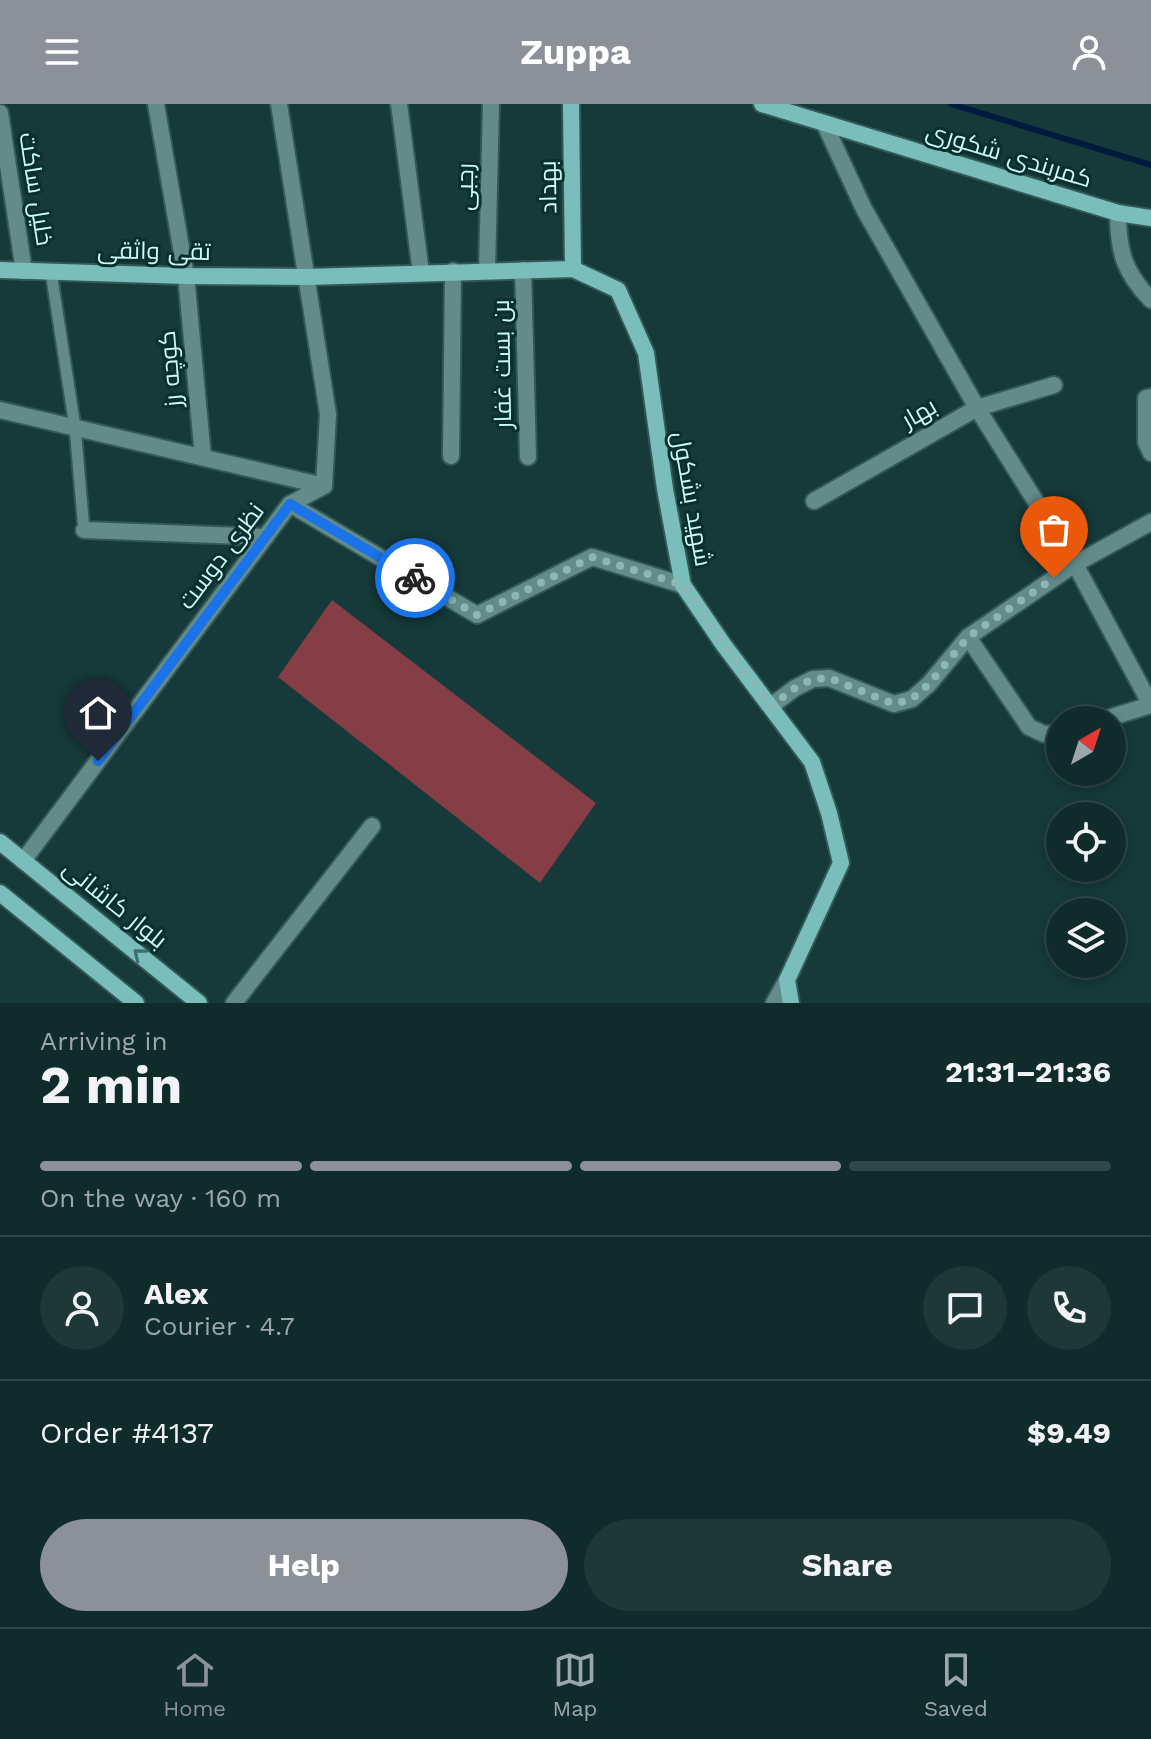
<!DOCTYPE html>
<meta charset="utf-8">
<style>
:root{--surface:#102b2b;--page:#1e3737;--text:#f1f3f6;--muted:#9ca7a9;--line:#304747;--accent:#8c9099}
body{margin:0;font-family:"Work Sans",Cairo,sans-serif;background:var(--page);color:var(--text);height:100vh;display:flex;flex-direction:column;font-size:30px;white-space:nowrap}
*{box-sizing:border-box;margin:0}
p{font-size:26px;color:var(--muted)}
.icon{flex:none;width:44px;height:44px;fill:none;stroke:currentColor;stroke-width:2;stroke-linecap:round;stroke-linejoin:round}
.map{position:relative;height:899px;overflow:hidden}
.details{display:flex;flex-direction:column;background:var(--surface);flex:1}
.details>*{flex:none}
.needle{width:52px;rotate:39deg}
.buttons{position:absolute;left:1046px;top:602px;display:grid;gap:16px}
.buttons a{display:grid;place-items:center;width:80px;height:80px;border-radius:50%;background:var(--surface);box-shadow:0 4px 12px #0003,0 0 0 2px var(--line);font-size:40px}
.pin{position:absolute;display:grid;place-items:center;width:68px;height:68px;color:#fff;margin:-82px -34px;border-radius:50% 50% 50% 0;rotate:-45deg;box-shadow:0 0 8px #0007}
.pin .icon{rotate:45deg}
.courier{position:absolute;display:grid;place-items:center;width:80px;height:80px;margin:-40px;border:6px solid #1a73e8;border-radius:50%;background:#fff;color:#222;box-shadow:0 2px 10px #0007}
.headline em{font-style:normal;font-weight:700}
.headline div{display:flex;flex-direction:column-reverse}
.headline{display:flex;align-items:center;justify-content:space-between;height:136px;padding:0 40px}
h1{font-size:52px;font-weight:700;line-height:60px}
.bar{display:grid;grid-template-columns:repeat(4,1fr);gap:12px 8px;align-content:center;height:96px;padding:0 40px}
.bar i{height:10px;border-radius:6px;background:var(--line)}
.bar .selected{background:var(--accent)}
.bar p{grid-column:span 4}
.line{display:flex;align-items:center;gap:20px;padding:0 40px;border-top:2px solid var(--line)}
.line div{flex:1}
.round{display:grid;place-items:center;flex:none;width:84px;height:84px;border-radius:42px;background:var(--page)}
.primary-button{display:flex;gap:16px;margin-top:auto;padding:16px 40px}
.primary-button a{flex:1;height:92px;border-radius:48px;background:var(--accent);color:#fff;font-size:32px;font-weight:700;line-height:92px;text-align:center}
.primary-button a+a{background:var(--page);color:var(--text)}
header{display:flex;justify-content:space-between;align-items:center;height:104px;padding:0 40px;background:var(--accent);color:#fff;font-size:36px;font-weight:700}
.dock{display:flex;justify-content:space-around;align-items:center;height:112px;border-top:2px solid var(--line);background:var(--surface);font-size:22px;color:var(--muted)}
.dock a{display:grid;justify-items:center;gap:4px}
.dock .selected{color:var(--accent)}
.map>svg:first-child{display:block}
</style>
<header><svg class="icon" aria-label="menu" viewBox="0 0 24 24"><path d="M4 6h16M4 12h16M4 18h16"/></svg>Zuppa<svg class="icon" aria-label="person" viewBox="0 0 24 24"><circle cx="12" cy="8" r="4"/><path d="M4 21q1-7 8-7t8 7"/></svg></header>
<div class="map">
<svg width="1151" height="899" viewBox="0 0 1151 899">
<rect width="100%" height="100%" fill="#163939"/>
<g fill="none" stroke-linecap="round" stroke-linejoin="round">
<!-- stream -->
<path stroke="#001a3f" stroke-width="6" d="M951,0L1151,61"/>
</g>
<!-- building -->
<path fill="#853d46" d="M332,496L596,699L540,779L278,573Z"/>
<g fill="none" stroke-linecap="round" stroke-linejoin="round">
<!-- lane casing -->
<g stroke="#335858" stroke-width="15">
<path id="lane" d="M51,168L75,323L84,426"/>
</g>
<!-- street casing -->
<g stroke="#335858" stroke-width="20">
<path id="street" d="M156,0L186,172L203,353
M399,0L421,169
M0,9L24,167
M825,21L864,105L977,304L1075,460L1151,601L1102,616
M1118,109C1118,147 1124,168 1151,196
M523,166L528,353
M487,167L491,0
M1151,293L1146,294V338L1151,349
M0,306L324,382
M451,352L453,167
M814,397L977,304L1054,281
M290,400L477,511L592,453L683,481
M84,426L266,433
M968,533L1029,623L1044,630L1060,629
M771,602L795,584L813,575L829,574L894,600L912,595L929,580L968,533L1075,460L1151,418
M23,757L290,400L324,382L328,310L279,0
M234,899L372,722
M774,899L787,876"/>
</g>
<!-- secondary casing -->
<g stroke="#335858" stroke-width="20">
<path id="secondary" d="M571,0L573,165
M762,0L1118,109L1151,114
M0,166L186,172L307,173L573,165L618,186L646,249L665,385L683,481L723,540L812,658L829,709L841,759L787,876L791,899
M0,738L199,899
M0,789L136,899"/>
</g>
<!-- lane -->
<use href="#lane" stroke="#628b8a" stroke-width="11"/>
<!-- street -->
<use href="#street" stroke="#628b8a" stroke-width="16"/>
<!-- secondary -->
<use href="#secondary" stroke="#7abebc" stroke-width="16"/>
</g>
<!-- one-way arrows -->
<defs><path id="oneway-chevron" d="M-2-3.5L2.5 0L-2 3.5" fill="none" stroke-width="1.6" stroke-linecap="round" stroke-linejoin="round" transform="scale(2)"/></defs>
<use stroke="#3d6f6e" href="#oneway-chevron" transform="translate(139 850) rotate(-141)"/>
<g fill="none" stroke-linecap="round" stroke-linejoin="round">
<!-- done -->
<path stroke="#8bb7b6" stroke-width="8" stroke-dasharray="0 14.4" d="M415,474L477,511L592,453L683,481L723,540L771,602L795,584L813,575L829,574L894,600L912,595L929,580L968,533L1054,474"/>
<!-- route -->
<path stroke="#1a73e8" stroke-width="10" d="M98,657L290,400L415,474"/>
</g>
<g text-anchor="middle" stroke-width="6" stroke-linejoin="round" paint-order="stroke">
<!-- street labels -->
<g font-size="24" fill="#cafbf9" stroke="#0b2f2e">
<text transform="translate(1009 51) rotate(17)" y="8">کمربندی شکوری</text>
<text transform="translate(465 83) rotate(-89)" y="8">رجبی</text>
<text transform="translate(548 83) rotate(-91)" y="8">بهداد</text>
<text transform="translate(36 85) rotate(81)" y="8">خلیل ساکت</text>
<text transform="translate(154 147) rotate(1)" y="8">تقی واثقی</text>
<text transform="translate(502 260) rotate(-91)" y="8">بن بست غفار</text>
<text transform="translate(170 265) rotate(-95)" y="8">کوچه رز</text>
<text transform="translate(919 309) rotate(-30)" y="8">بهار</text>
<text transform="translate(692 395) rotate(80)" y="8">شهید بشکول</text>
<text transform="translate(221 452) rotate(-53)" y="8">نظری دوست</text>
<text transform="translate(115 800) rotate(39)" y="8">بلوار کاشانی</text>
</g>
</g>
</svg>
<div class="buttons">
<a><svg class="needle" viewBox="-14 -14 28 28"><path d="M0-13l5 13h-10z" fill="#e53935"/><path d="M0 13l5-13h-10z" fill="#9ca7a9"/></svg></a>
<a><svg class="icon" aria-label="locate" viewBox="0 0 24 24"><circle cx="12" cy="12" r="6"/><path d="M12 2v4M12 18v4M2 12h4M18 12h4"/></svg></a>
<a><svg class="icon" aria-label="layers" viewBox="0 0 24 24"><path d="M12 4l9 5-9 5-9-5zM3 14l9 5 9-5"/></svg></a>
</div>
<div class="pin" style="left:1054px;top:474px;background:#ea580c"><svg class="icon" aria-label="bag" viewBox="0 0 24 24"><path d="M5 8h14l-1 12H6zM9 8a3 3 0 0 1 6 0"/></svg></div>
<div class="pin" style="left:98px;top:657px;background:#1f2937"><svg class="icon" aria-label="home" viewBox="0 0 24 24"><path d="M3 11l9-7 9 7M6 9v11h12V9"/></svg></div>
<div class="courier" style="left:415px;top:474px"><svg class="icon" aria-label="bike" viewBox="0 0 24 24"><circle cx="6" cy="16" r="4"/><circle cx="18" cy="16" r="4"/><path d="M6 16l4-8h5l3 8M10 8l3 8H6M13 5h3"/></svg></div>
</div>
<section class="details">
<div class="headline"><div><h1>2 min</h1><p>Arriving in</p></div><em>21:31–21:36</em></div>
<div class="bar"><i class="selected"></i><i class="selected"></i><i class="selected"></i><i></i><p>On the way · 160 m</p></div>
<div class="line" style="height:144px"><a class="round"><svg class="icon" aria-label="person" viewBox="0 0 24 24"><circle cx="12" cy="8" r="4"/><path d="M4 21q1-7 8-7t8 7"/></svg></a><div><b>Alex</b><p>Courier · 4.7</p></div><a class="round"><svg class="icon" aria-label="chat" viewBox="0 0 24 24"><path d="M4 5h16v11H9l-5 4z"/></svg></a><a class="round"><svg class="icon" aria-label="phone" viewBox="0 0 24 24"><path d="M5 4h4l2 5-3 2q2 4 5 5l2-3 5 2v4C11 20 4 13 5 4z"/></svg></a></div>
<div class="line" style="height:104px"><div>Order #4137</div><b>$9.49</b></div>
<div class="primary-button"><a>Help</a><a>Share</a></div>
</section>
<nav class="dock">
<a class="selected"><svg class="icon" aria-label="home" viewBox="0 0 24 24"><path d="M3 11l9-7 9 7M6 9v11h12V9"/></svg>Home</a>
<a><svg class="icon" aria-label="map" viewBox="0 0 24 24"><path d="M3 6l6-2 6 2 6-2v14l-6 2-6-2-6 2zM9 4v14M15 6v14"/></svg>Map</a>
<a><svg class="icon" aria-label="saved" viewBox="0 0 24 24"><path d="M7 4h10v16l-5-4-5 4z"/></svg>Saved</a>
</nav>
